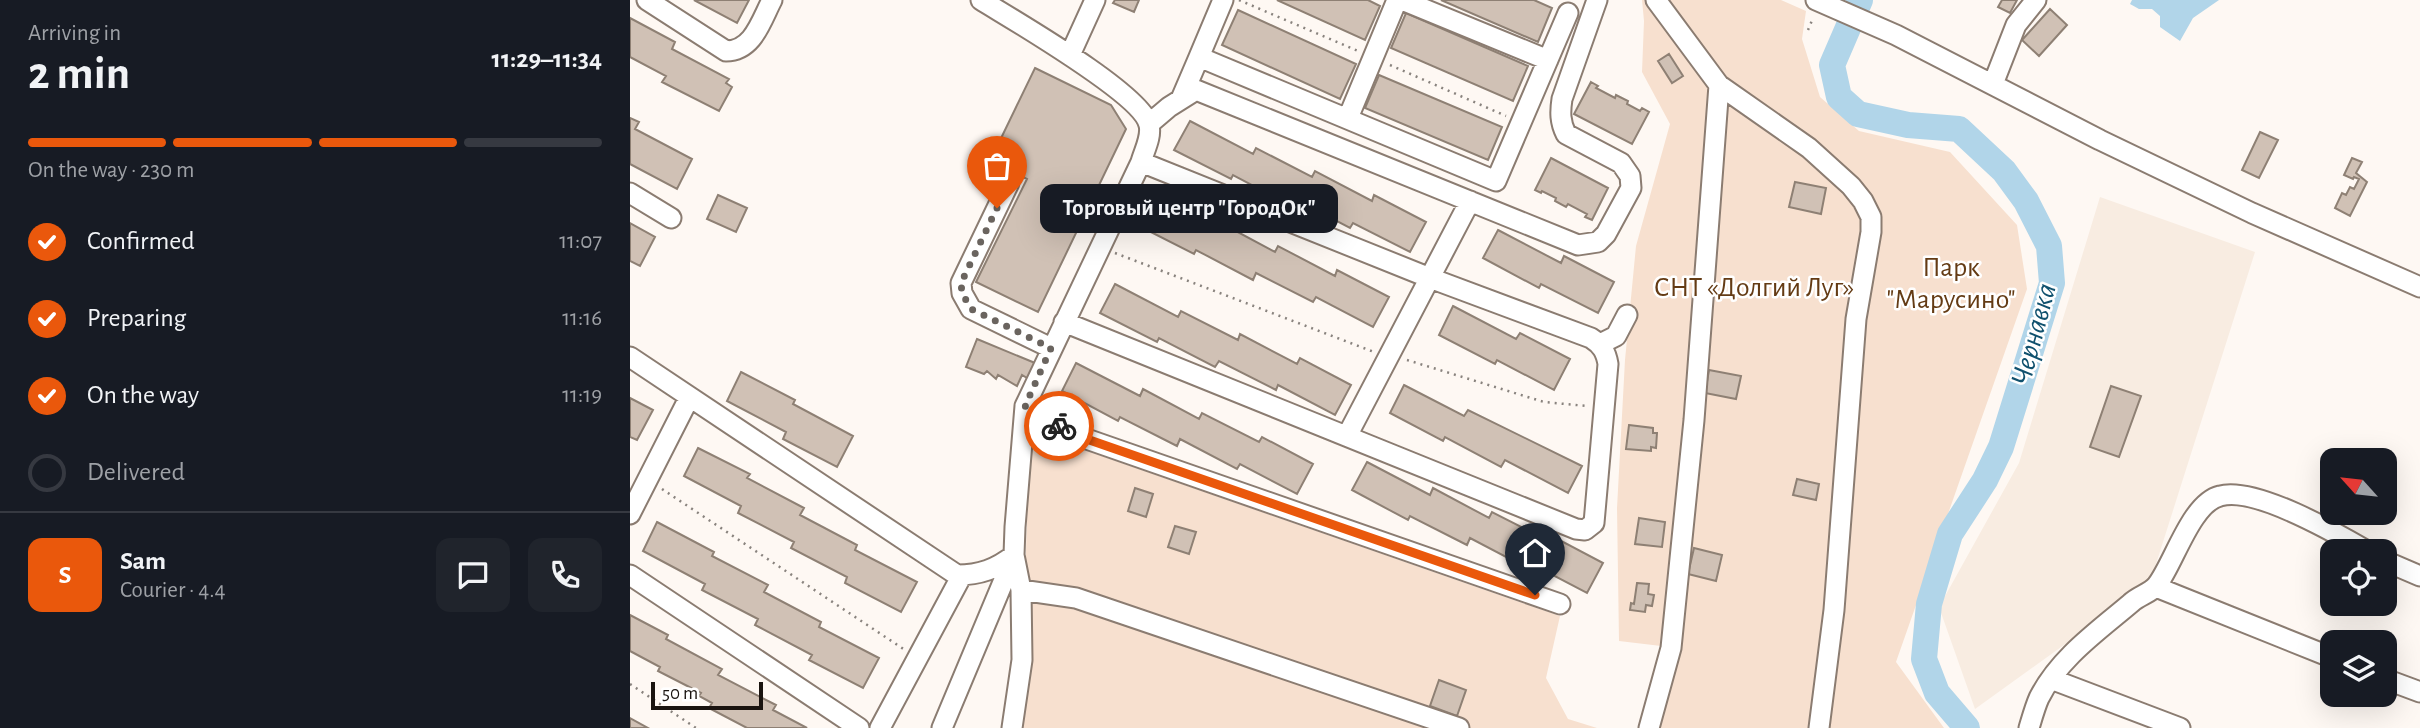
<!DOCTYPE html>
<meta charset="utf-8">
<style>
:root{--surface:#171b24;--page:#20242c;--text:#f1f3f6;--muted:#9ea1a6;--line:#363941;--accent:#ea580c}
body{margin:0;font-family:"Alegreya Sans",sans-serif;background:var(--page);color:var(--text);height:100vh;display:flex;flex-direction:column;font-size:26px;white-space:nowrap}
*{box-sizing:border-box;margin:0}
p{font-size:23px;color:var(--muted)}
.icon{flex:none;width:38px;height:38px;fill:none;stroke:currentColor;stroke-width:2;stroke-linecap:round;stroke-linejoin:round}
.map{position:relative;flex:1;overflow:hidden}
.drawer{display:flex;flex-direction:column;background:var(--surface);width:630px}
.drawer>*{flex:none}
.needle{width:46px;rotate:297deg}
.fabs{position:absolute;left:1690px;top:448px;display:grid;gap:14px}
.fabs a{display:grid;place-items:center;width:77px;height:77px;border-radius:14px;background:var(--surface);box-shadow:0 7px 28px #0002;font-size:35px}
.scale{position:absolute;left:21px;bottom:18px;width:112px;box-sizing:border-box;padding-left:7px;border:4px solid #1a1410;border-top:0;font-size:19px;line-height:24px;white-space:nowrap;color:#1a1410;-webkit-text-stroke:5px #fff;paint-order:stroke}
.pin{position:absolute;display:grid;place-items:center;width:60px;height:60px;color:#fff;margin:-72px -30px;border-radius:50% 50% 50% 0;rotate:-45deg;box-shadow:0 0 7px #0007}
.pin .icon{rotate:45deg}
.courier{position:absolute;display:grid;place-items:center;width:70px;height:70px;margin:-35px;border:5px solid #ea580c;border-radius:50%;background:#fff;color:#222;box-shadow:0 2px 9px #0007}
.bubble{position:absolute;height:49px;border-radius:14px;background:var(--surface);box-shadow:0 7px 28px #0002;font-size:23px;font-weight:700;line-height:49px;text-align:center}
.overview em{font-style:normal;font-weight:700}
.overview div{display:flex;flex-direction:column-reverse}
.overview{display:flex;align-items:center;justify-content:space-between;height:119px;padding:0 28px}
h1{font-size:46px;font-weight:700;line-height:52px}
.bar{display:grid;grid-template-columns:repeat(4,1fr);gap:10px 7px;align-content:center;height:84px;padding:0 28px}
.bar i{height:9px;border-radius:5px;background:var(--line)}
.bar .on{background:var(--accent)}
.bar p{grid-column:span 4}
.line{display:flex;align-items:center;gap:18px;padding:0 28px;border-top:2px solid var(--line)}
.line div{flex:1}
.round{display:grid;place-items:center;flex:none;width:74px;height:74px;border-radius:14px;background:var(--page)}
ol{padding:0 28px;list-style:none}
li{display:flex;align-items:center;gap:21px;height:77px}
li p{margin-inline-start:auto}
li .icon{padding:7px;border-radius:50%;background:var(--accent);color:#fff;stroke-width:4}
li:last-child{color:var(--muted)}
li i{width:38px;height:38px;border:4px solid var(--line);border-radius:50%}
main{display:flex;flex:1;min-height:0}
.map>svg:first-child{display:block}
</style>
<main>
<section class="drawer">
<div class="overview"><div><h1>2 min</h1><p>Arriving in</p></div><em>11:29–11:34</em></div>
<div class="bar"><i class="on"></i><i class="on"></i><i class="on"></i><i></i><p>On the way · 230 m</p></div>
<ol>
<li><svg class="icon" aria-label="check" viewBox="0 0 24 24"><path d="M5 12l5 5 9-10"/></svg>Confirmed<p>11:07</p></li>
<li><svg class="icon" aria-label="check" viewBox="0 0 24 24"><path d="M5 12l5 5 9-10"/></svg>Preparing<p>11:16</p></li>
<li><svg class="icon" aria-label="check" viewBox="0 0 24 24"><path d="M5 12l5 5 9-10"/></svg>On the way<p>11:19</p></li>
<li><i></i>Delivered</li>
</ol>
<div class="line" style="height:126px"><b class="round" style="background:var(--accent);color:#fff">S</b><div><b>Sam</b><p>Courier · 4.4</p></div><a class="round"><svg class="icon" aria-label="chat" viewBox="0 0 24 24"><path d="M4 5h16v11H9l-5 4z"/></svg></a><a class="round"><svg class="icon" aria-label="phone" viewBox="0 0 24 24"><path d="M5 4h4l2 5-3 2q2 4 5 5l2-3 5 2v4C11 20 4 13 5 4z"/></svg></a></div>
</section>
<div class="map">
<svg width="1790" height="728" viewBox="0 0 1790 728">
<rect width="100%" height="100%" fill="#fef8f3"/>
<!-- built -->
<path fill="#f8ece1" d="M1470,197L1625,252L1520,583L1345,709L1309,607L1389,463Z"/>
<!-- green -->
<path fill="#f7e0cf" d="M1012,0H1151L1176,11L1172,39L1190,97L1229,131L1320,152L1387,225L1397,289L1266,662L1314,728H1030L1048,648L989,641L987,508L995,360L1006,246L1040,124L1012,72L1014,21Z
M400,431L930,616L916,678L938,719L967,728H390Z"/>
<!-- water -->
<path fill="#b1d5e9" d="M1502,0H1589L1563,18L1550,41L1530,27V16L1522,9H1509L1500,4Z"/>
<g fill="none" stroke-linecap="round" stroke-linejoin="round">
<!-- river -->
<path stroke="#b1d5e9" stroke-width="26" d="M1230,0L1202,65L1209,97L1228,114L1278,125L1329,129L1374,171L1396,201L1419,246L1422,283L1371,447L1355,480L1320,534L1299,604L1294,659L1307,693L1337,728"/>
</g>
<!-- building -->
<path fill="#d0c1b5" stroke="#8e8074" stroke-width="2" d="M64,0H119L107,23Z
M485,0H509L504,12L483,3Z
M647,0H738L750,6L735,40Z
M811,0H904L922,8L908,42Z
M1372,0H1387L1380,13L1368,7Z
M1420,9L1437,25L1409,56L1392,40Z
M608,10L726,64L710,99L592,45Z
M776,13L898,66L883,101L761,48Z
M0,18L45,42L42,49L99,79L96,83L102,87L89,111L32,82L36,76L0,57Z
M1039,54L1053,76L1042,83L1028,61Z
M405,68L481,105L496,129L408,312L346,282L397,179L360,161Z
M749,75L872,127L858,160L735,108Z
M961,82L968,86L966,88L985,98L986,95L998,101L997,104L1010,111L1012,108L1019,112L1002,144L944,114Z
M0,118L9,122L5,129L62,159L47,189L0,164Z
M560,121L623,154L626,148L682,177L685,171L742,201L744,195L796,222L780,252L723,223L720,228L663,198L660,205L603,175L601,179L544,150Z
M1630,132L1648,140L1629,178L1612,170Z
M921,158L978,188L962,220L955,217L957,214L938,204L936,207L925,201L926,198L912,191L911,193L905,190Z
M1722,158L1732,162L1726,173L1737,182L1720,216L1705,208L1712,193L1716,195L1720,187L1724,189L1729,179L1724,177L1723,179L1714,175Z
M1165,182L1196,188L1191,214L1159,207Z
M88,195L117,208L106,232L77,219Z
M522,196L586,229L589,222L645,252L648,246L705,276L707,270L759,297L743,327L686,297L683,302L626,273L623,280L566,250L564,254L507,225Z
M0,223L25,237L10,266L0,261Z
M868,230L931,263L934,256L984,282L968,313L911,284L909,288L853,258Z
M485,284L548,317L551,311L608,340L610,334L667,364L670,358L721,385L705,415L648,385L646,390L589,361L585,367L529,338L527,342L470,313Z
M823,306L886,339L890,333L940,359L924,390L867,360L865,364L809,335Z
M347,339L405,363L404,372L397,378L392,375L387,386L368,375L366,379L357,371L354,374L336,367Z
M446,363L510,396L513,389L569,419L572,413L629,442L632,437L683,464L667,494L610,464L607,469L550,439L547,446L490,417L488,421L432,391Z
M1079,370L1111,376L1106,399L1075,393Z
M111,372L165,400L163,404L223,436L207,467L153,439L156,432L97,401Z
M774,385L834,416L838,410L952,466L938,493L875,460L871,467L815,437L813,441L760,413Z
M1481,386L1511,396L1489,457L1460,447Z
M0,398L23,410L7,440L0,437Z
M999,425L1023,428V433H1027L1026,448L1021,447V451L996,449Z
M68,448L120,474L117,478L174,508L170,515L227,545L225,550L287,582L271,612L215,583L217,577L161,548L164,542L108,513L111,506L54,476Z
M737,462L800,495L803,488L859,518L862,512L919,541L922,536L973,563L957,593L900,563L897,568L840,538L837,545L780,516L778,520L722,490Z
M1167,479L1189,484L1186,500L1163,495Z
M505,488L523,494L516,517L498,511Z
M1009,518L1035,522L1032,547L1005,544Z
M27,522L84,552L82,556L138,585L134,592L191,622L189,627L249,658L233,688L179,660L182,655L125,625L128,619L72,590L75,584L13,551Z
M545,526L566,532L559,554L538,547Z
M1064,548L1092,555L1086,581L1058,574Z
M1007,583L1019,584L1018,594L1024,595L1022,606L1016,605L1015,612L1000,610L1001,603L1004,604Z
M0,615L38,635L36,639L92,669L88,675L146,705L143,710L177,728H117L79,708L82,703L69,696L71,693L28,671L30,667L0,651Z
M809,680L836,690L827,716L800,706Z
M0,718L18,728H0Z"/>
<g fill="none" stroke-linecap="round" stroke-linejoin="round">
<!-- minor casing -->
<g stroke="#8b7c71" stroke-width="23">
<path id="minor" d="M17,0L96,51C123,51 131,21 142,0
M351,0C383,20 512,94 519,125C522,137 514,151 511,162L395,406L385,527L384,555L391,590L392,660L382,728
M593,0L569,57L866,181L938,13
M772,0L918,60
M1186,0L1266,35L1470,140L1622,213L1790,287
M440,55L465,0
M1363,84L1386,25L1406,0
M1089,85L1179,148L1221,186L1233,201L1241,217V232L1226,319L1204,610L1189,728
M551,99L569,57
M718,118L767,0
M519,124L539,107L566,90L948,245L968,242L976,234L1001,188L1000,176L991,163L936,134C930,122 930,112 932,99L967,0
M379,183L331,283L332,293L341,309L421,348
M0,193L41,218
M434,322L946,529L955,530L964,523L978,364C976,352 972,345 961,338L800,278L511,162
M970,344L986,336L997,315
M0,357L327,575C350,575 366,569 384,555
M395,406L448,436L930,604
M717,436L840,201
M0,514L59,398
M1755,561L1790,576
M0,575L229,728
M1526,587L1703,658
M391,590L446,598L829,728
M1421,679L1550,728
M1755,679L1790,692
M250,728L332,575
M312,728L384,556
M1019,728L1041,648L1064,420L1089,85L1026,0
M1399,728C1402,718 1405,707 1409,698C1429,658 1468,631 1501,603C1508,596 1521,593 1527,585C1544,563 1561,503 1590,496C1624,486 1706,533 1737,551"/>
</g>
<!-- path -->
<path stroke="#89837e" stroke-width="2.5" stroke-dasharray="2 5" stroke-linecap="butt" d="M609,0L728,51
M1178,30L1183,18
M760,65L876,116
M485,253L744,352
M777,360L914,402L957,406
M32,489L275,650
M0,684L66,728"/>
<!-- minor -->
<use href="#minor" stroke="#fff" stroke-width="19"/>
</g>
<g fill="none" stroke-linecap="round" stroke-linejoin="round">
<!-- done -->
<path stroke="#6a645f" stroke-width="7" stroke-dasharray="0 12.6" d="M367,208L331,283L332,293L341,309L421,348L395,406L429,426"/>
<!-- route -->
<path stroke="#ea580c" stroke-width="9" d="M429,426L448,436L905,595"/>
</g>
<g text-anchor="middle" stroke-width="5" stroke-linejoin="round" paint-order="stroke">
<!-- park labels -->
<g font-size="28" fill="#643b14" stroke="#fff">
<text x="1321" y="276">Парк<tspan x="1321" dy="32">"Марусино"</tspan></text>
<text x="1124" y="296">СНТ «Долгий Луг»</text>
</g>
<!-- water labels -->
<g font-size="30" font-style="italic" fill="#10516e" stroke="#fff">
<text transform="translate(1403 334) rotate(-75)" y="10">Чернавка</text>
</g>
</g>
</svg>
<div class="fabs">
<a><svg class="needle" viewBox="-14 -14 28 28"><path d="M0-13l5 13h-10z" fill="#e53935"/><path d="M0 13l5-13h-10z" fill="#9ea1a6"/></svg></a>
<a><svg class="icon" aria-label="locate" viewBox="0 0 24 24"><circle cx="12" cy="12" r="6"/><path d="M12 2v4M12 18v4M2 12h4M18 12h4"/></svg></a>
<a><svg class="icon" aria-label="layers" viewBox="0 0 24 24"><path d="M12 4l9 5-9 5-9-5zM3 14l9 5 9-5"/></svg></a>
</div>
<div class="scale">50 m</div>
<div class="pin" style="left:367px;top:208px;background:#ea580c"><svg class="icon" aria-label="bag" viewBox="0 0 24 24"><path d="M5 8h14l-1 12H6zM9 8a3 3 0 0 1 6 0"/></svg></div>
<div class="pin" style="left:905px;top:595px;background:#1f2937"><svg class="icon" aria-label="home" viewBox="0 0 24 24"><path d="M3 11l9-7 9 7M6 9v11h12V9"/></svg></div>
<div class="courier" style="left:429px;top:426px"><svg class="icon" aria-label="bike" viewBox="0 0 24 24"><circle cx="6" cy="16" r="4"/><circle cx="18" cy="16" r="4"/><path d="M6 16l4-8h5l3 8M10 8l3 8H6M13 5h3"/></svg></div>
<div class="bubble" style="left:410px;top:184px;width:298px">Торговый центр &quot;ГородОк&quot;</div>
</div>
</main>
